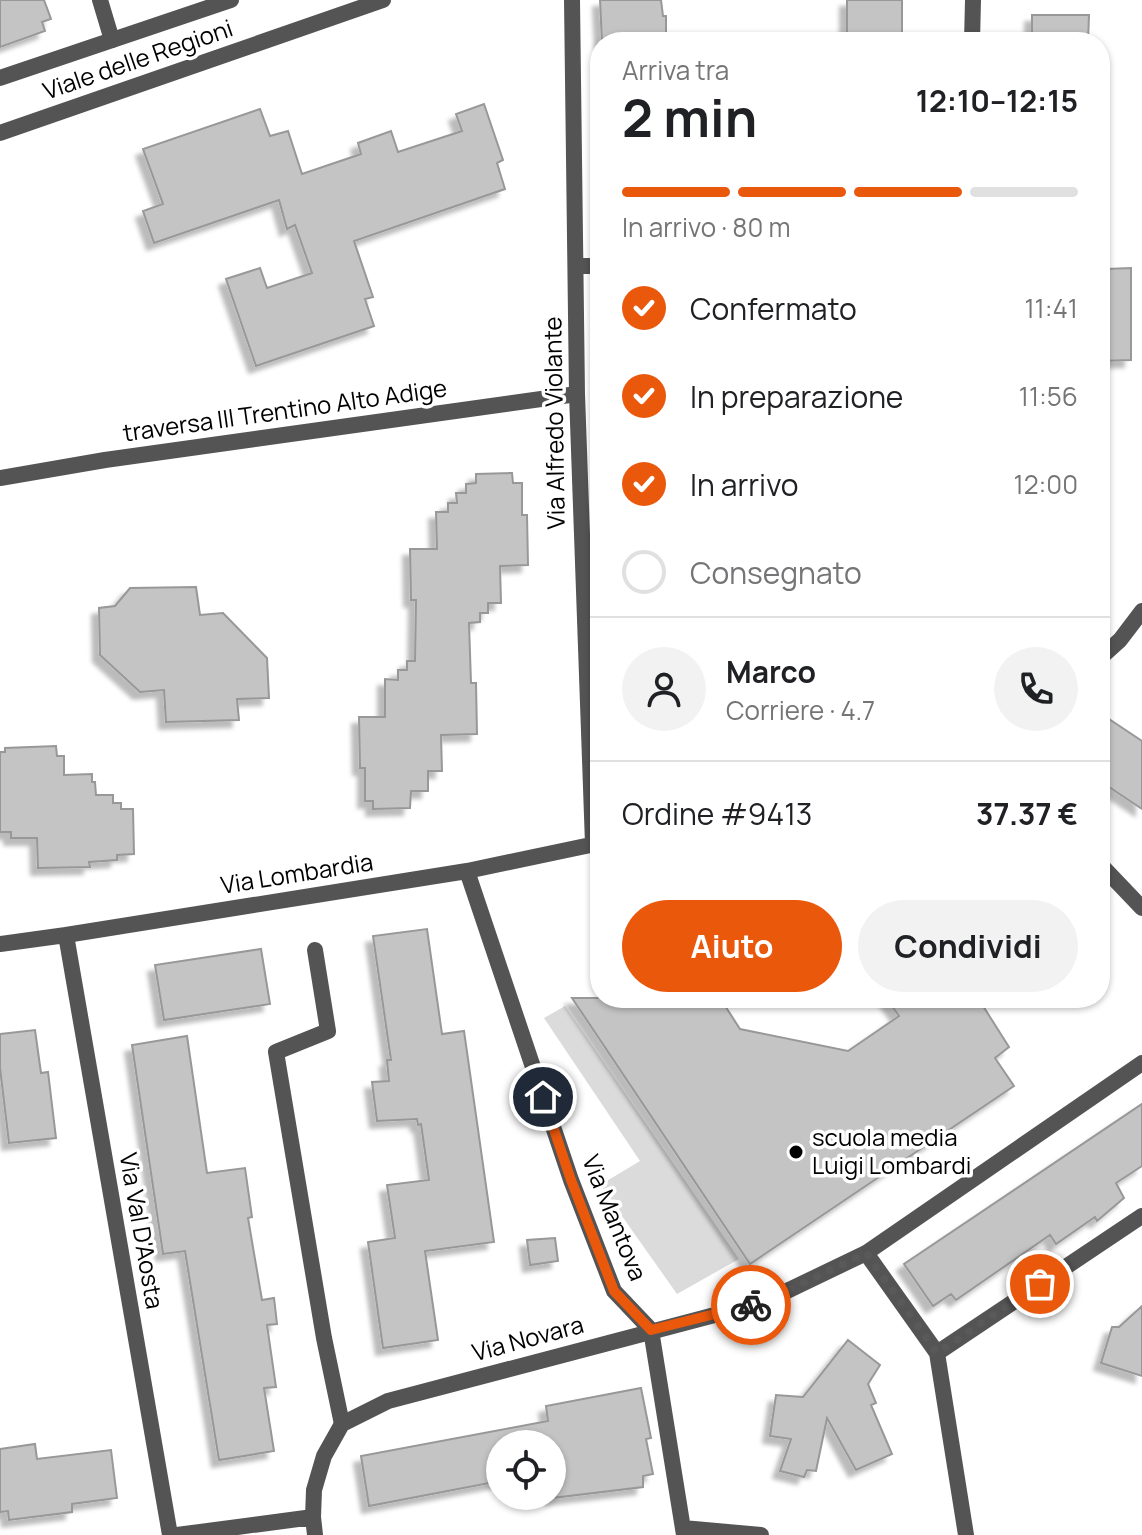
<!DOCTYPE html>
<html lang="it">
<meta charset="utf-8">
<style>
:root{--surface:#fff;--page:#f2f2f2;--text:#202124;--muted:#757577;--line:#e0e0e0;--accent:#ea580c}
body{margin:0;font-family:Manrope,sans-serif;background:var(--page);color:var(--text);height:100vh;display:flex;flex-direction:column;font-size:30px;white-space:nowrap}
*{box-sizing:border-box;margin:0}
p{font-size:26px;color:var(--muted)}
.icon{flex:none;width:44px;height:44px;fill:none;stroke:currentColor;stroke-width:2;stroke-linecap:round;stroke-linejoin:round}
.map{position:relative;flex:1;overflow:hidden}
.sheet{position:absolute;left:590px;top:32px;width:520px;height:976px;display:flex;flex-direction:column;background:var(--surface);border-radius:32px;box-shadow:0 2px 6px #0004}
.sheet>*{flex:none}
.fabs{position:absolute;left:486px;top:1430px;display:grid;gap:16px}
.fabs a{display:grid;place-items:center;width:80px;height:80px;border-radius:50%;background:var(--surface);box-shadow:0 2px 6px #0004;font-size:40px}
.pin{position:absolute;display:grid;place-items:center;width:68px;height:68px;color:#fff;margin:-34px;border:4px solid #fff;border-radius:50%;box-shadow:0 2px 8px #0007}
.courier{position:absolute;display:grid;place-items:center;width:80px;height:80px;margin:-40px;border:6px solid #ea580c;border-radius:50%;background:#fff;color:#222;box-shadow:0 2px 10px #0007}
.overview em{font-style:normal;font-weight:700}
.overview div{display:flex;flex-direction:column-reverse}
.overview{display:flex;align-items:center;justify-content:space-between;height:136px;padding:0 32px}
h1{font-size:52px;font-weight:700;line-height:60px}
.bar{display:grid;grid-template-columns:repeat(4,1fr);gap:12px 8px;align-content:center;height:96px;padding:0 32px}
.bar i{height:10px;border-radius:6px;background:var(--line)}
.bar .on{background:var(--accent)}
.bar p{grid-column:span 4}
.line{display:flex;align-items:center;gap:20px;padding:0 32px;border-top:2px solid var(--line)}
.line div{flex:1}
.round{display:grid;place-items:center;flex:none;width:84px;height:84px;border-radius:42px;background:var(--page)}
ol{padding:0 32px;list-style:none}
li{display:flex;align-items:center;gap:24px;height:88px}
li p{margin-inline-start:auto}
li .icon{padding:8px;border-radius:50%;background:var(--accent);color:#fff;stroke-width:4}
li:last-child{color:var(--muted)}
li i{width:44px;height:44px;border:4px solid var(--line);border-radius:50%}
.primary-button{display:flex;gap:16px;margin-top:auto;padding:16px 32px}
.primary-button a{flex:1;height:92px;border-radius:48px;background:var(--accent);color:#fff;font-size:32px;font-weight:700;line-height:92px;text-align:center}
.primary-button a+a{background:var(--page);color:var(--text)}
.map>svg:first-child{display:block}
</style>
<div class="map">
<svg width="1142" height="1535" viewBox="0 0 1142 1535">
<defs>
<filter id="shadow"><feDropShadow dx="-7" dy="7" stdDeviation="2" flood-color="#0004"/></filter>
</defs>
<rect width="100%" height="100%" fill="#fff"/>
<!-- grass -->
<path fill="#dbdbdb" d="M565,1006L739,1259L677,1294L600,1185L640,1161L544,1018Z"/>
<!-- building -->
<path fill="#c4c4c4" stroke="#989898" stroke-width="2" filter="url(#shadow)" d="M0,0H44L51,19L42,22L45,31L0,47Z
M600,0H661L663,16H666V42H602Z
M847,0H902V42H847Z
M1032,15H1089L1088,42H1032Z
M484,104L503,160L497,163L505,189L354,241L373,297L365,299L374,326L256,366L226,279L260,268L267,288L312,273L295,225L287,229L279,200L154,243L143,211L163,204L143,149L260,109L270,136L288,131L302,174L361,154L358,143L391,131L398,152L462,131L456,114Z
M1131,268V360L1100,361V329H1105L1106,269Z
M512,473L513,483H522V515H527L528,565L500,566L501,603H488V613H480V622L469,623L471,683H476L477,734L441,735L442,771H428V791H411L410,808L373,809V801H365V768H360L359,717H385V679L398,680V670H407V661H415L416,600H411L410,549H437L436,512H448V503H457L456,493H466V484L476,483V474Z
M196,587L200,615L223,613L267,658L269,698L237,699L239,720L166,722L164,690L140,692L100,655L99,608L115,606L130,588Z
M1100,713L1142,741V809L1100,781Z
M56,746L57,756H64V775L92,774V782H95L96,795H113V803H121V809H133L134,854L117,855V860L89,862L90,867L38,868L37,838H11V832H0V752H5V748Z
M427,929L442,1034L464,1031L494,1242L425,1251L438,1340L383,1348L368,1242L395,1238L387,1185L429,1180L421,1124L418,1125L417,1119L377,1121L372,1082L389,1081L387,1060H391L373,936Z
M261,949L270,1004L164,1020L155,965Z
M572,998H720L740,1029L848,1051L899,1016L886,998H978L1009,1047L995,1058L1014,1086L750,1264Z
M35,1030L41,1073L48,1072L56,1138L9,1143L0,1068V1034Z
M187,1036L207,1173L245,1168L252,1217L248,1218L262,1300L274,1298L277,1324L267,1325L276,1387L264,1388L274,1451L219,1460L185,1251L163,1254L132,1045Z
M1142,1104V1166L1116,1183L1124,1198L1097,1221L1095,1217L1056,1244L1050,1235L956,1300L951,1294L933,1306L904,1264Z
M555,1238L558,1261L530,1265L527,1240Z
M1142,1306V1376L1101,1363L1112,1327H1119Z
M848,1340L880,1365L868,1384L876,1403L871,1405L892,1454L856,1470L827,1418L816,1471L807,1470L804,1477L780,1471L791,1439L770,1436L776,1395L803,1397Z
M641,1388L651,1438L646,1439L653,1474L643,1476V1487L552,1498V1444H500V1481L369,1506L361,1456L548,1421L546,1406Z
M35,1444L37,1459L111,1450L117,1498L72,1504V1512L9,1520L8,1511L0,1512V1449Z"/>
<g fill="none" stroke-linecap="round" stroke-linejoin="round">
<!-- service -->
<path stroke="#545454" stroke-width="16" d="M315,950L328,1031L276,1052L324,1338L342,1424"/>
<!-- minor -->
<path stroke="#545454" stroke-width="16" d="M100,0L112,40
M572,0L577,394L593,844
M972,42L973,0
M576,266H600
M0,478L105,460L577,394
M1100,658L1120,640L1142,611
M1100,864L1142,908
M467,871L571,1180L614,1291L651,1330L684,1535
M66,935L170,1535
M0,944L66,935L467,871L600,843
M866,1253L937,1353L966,1535
M937,1353L1142,1216
M683,1528L761,1535
M177,1535L313,1517
M315,1535L313,1517L314,1490L324,1456L342,1424L388,1401L764,1302L866,1253L1142,1063"/>
<!-- tertiary -->
<path stroke="#545454" stroke-width="16" d="M0,78L231,0
M0,133L383,0"/>
</g>
<g fill="none" stroke-linecap="round" stroke-linejoin="round">
<!-- done -->
<path stroke="#595959" stroke-width="8" stroke-dasharray="0 14.4" d="M751,1305L764,1302L866,1253L937,1353L1040,1284"/>
<!-- route -->
<path stroke="#ea580c" stroke-width="10" d="M543,1097L571,1180L614,1291L651,1330L751,1305"/>
</g>
<!-- markers -->
<circle fill="#000" stroke="#fff" stroke-width="3" cx="796" cy="1152" r="8"/>
<g text-anchor="middle" stroke-width="7" stroke-linejoin="round" paint-order="stroke">
<!-- street labels -->
<g font-size="24" fill="#000" stroke="#fff">
<text transform="translate(138 60) rotate(-19)" y="8">Viale delle Regioni</text>
<text transform="translate(285 411) rotate(-8)" y="8">traversa III Trentino Alto Adige</text>
<text transform="translate(555 423) rotate(-91)" y="8">Via Alfredo Violante</text>
<text transform="translate(297 874) rotate(-9)" y="8">Via Lombardia</text>
<text transform="translate(614 1218) rotate(68)" y="8">Via Mantova</text>
<text transform="translate(141 1231) rotate(80)" y="8">Via Val D'Aosta</text>
<text transform="translate(528 1339) rotate(-15)" y="8">Via Novara</text>
</g>
<!-- poi labels -->
<g font-size="24" fill="#000" stroke="#fff" text-anchor="start">
<text x="812" y="1146">scuola media<tspan x="812" dy="28">Luigi Lombardi</tspan></text>
</g>
</g>
</svg>
<div class="fabs">
<a><svg class="icon" aria-label="locate" viewBox="0 0 24 24"><circle cx="12" cy="12" r="6"/><path d="M12 2v4M12 18v4M2 12h4M18 12h4"/></svg></a>
</div>
<div class="pin" style="left:1040px;top:1284px;background:#ea580c"><svg class="icon" aria-label="bag" viewBox="0 0 24 24"><path d="M5 8h14l-1 12H6zM9 8a3 3 0 0 1 6 0"/></svg></div>
<div class="pin" style="left:543px;top:1097px;background:#1f2937"><svg class="icon" aria-label="home" viewBox="0 0 24 24"><path d="M3 11l9-7 9 7M6 9v11h12V9"/></svg></div>
<div class="courier" style="left:751px;top:1305px"><svg class="icon" aria-label="bike" viewBox="0 0 24 24"><circle cx="6" cy="16" r="4"/><circle cx="18" cy="16" r="4"/><path d="M6 16l4-8h5l3 8M10 8l3 8H6M13 5h3"/></svg></div>
<section class="sheet">
<div class="overview"><div><h1>2 min</h1><p>Arriva tra</p></div><em>12:10–12:15</em></div>
<div class="bar"><i class="on"></i><i class="on"></i><i class="on"></i><i></i><p>In arrivo · 80 m</p></div>
<ol>
<li><svg class="icon" aria-label="check" viewBox="0 0 24 24"><path d="M5 12l5 5 9-10"/></svg>Confermato<p>11:41</p></li>
<li><svg class="icon" aria-label="check" viewBox="0 0 24 24"><path d="M5 12l5 5 9-10"/></svg>In preparazione<p>11:56</p></li>
<li><svg class="icon" aria-label="check" viewBox="0 0 24 24"><path d="M5 12l5 5 9-10"/></svg>In arrivo<p>12:00</p></li>
<li><i></i>Consegnato</li>
</ol>
<div class="line" style="height:144px"><a class="round"><svg class="icon" aria-label="person" viewBox="0 0 24 24"><circle cx="12" cy="8" r="4"/><path d="M4 21q1-7 8-7t8 7"/></svg></a><div><b>Marco</b><p>Corriere · 4.7</p></div><a class="round"><svg class="icon" aria-label="phone" viewBox="0 0 24 24"><path d="M5 4h4l2 5-3 2q2 4 5 5l2-3 5 2v4C11 20 4 13 5 4z"/></svg></a></div>
<div class="line" style="height:104px"><div>Ordine #9413</div><b>37.37 €</b></div>
<div class="primary-button"><a>Aiuto</a><a>Condividi</a></div>
</section>
</div>
